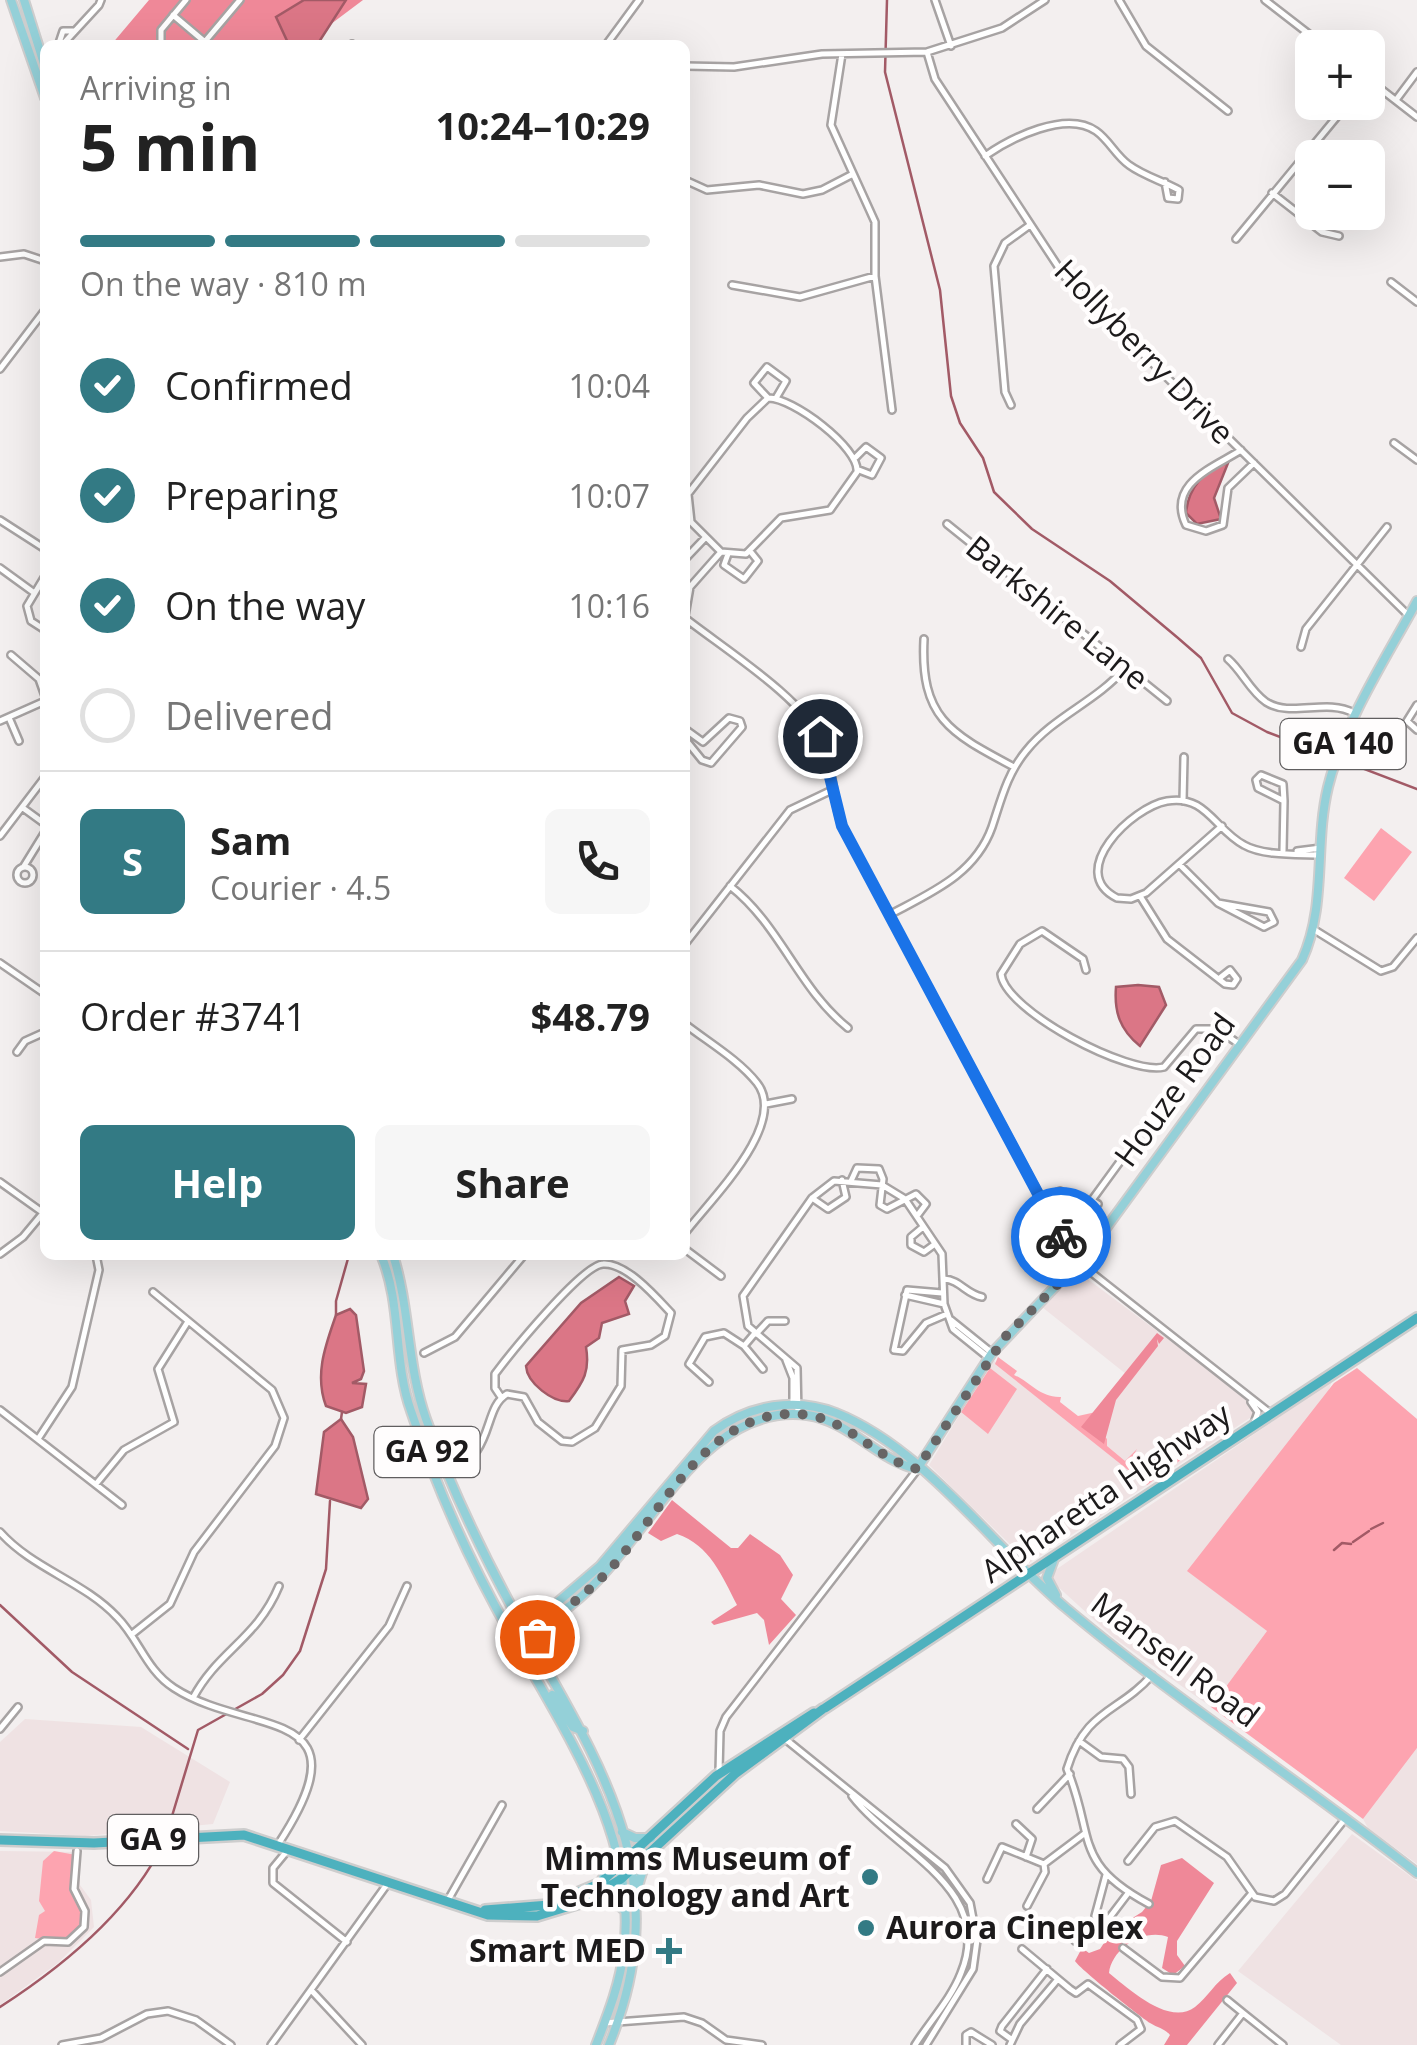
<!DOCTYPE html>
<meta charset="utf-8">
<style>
:root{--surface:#fff;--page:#f6f6f6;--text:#222;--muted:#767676;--line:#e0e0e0;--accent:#337a84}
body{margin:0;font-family:"Open Sans",sans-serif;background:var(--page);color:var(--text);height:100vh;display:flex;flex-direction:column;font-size:38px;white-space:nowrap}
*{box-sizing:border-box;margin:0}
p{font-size:32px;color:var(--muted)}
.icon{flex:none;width:55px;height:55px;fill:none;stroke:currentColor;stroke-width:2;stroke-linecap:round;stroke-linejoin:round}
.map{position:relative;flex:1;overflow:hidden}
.side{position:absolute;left:40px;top:40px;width:650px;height:1220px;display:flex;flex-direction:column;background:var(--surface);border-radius:15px;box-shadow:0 10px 40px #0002}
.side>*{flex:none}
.controls{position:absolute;left:1295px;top:30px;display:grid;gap:20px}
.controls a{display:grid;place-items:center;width:90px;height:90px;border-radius:15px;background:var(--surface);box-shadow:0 10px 40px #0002;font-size:50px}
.pin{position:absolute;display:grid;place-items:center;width:85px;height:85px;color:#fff;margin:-42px;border:5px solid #fff;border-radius:50%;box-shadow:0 2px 10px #0007}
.courier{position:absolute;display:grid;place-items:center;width:100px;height:100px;margin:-50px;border:8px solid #1a73e8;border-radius:50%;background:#fff;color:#222;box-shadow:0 2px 12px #0007}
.head em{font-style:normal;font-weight:700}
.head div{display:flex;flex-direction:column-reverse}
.head{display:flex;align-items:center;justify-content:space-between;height:170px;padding:0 40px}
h1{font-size:65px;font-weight:700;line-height:75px}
.bar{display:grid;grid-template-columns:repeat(4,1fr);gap:15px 10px;align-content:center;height:120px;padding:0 40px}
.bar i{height:12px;border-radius:8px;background:var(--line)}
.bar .selected{background:var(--accent)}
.bar p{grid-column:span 4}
.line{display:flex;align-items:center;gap:25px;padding:0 40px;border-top:2px solid var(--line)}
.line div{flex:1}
.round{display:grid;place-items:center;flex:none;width:105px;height:105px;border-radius:15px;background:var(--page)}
ol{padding:0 40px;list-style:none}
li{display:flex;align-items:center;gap:30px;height:110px}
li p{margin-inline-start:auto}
li .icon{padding:10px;border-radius:50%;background:var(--accent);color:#fff;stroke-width:4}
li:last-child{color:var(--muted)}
li i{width:55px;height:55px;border:5px solid var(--line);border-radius:50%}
.primary-button{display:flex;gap:20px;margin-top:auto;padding:20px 40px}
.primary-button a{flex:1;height:115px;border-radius:15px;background:var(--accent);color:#fff;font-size:40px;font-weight:700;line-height:115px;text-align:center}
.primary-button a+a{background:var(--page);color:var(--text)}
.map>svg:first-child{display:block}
</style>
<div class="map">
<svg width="1417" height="2045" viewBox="0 0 1417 2045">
<rect width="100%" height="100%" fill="#f3efef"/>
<!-- built -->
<path fill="#efe2e3" d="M1078,1272L1192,1357L1254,1407L1256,1414L1029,1563L929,1465L993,1360L1083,1430L1126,1374L1042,1307Z
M1332,1381L1328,1393L1188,1571L1267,1631L1211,1707L1114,1638L1054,1583L1051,1573Z
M25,1719L141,1727L230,1782L213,1824L86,1836L0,1831V1742Z
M1417,1748V1864L1368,1828L1363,1819Z
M1352,1834L1417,1881V2045H1341L1238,1971Z
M0,1851L80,1852V1885L91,1900L94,1927L58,1963L0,2005Z"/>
<!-- green -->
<path fill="#fda4b0" d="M1381,828L1412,852L1374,901L1344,878Z
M998,1357L1017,1371L1014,1375C1029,1381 1040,1398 1061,1397L1060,1402L1078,1416L1096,1412L1088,1419L1107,1439V1446L1125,1461L1137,1449L1129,1464L1143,1475L1148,1472L1147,1478L1183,1455L1182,1451L1188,1452L1185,1449L1190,1453L1147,1485L995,1364Z
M990,1368L1017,1389L988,1434L961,1412Z
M1357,1368L1417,1419V1748L1363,1819L1211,1707L1267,1631L1187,1571L1334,1383Z
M54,1851L76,1855C75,1865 73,1876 73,1887C74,1897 83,1905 84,1916C87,1944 52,1940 35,1938L39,1915L45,1911L39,1901L43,1861Z"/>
<!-- forest -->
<path fill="#ef8898" d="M149,0H363L303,45H111Z
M1157,1333L1164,1338L1159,1344L1157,1339L1158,1346L1116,1400L1104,1444L1081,1427Z
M672,1500L731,1548H738L750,1534L780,1555L793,1575L781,1599L796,1615L769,1645L764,1620L757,1613L714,1625L711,1622L737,1605C722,1576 710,1545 677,1534L661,1541L648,1533Z
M1182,1858L1214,1883L1177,1941V1955L1185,1966L1173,1975L1162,1968L1168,1937C1144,1928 1112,1948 1109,1973C1128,1988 1169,2027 1195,2007C1208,1997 1215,1982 1230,1973L1237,1983L1187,2045H1164L1170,2035C1164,2028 1158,2028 1150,2023C1138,2015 1081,1970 1075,1961L1082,1948L1089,1953L1100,1949L1112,1931L1142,1912L1151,1901L1161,1865Z"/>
<!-- water -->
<path fill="#db7686" stroke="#a25a66" stroke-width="2.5" d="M304,0H346L317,45H289L276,17Z
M1228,463L1214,498L1221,519L1197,524L1186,513C1188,489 1204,468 1228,463Z
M1138,985L1159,987L1166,1005L1140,1046C1120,1030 1114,1012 1116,987Z
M619,1277L634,1286L625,1301L629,1314L602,1323L599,1338L586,1347C590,1371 584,1381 569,1401C553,1403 527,1383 526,1366L581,1303Z
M350,1309L356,1315L364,1371L361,1379L352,1383L366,1384L362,1407L346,1413L326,1406C314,1374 326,1344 336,1315Z
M341,1419L353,1437L368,1499L361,1508L316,1494L324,1432Z"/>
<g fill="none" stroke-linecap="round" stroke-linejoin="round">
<!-- stream -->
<path stroke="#a25a66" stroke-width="2.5" d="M887,0L885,72L940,290L951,396L960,423L983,458L994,492L1032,529L1110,581L1178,638L1201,658L1232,713L1267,732L1417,789
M336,1315V1301L349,1255
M341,1419L342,1412
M1371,1529L1383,1523
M1353,1542L1369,1531
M1334,1550L1342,1543L1351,1544
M0,1605L72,1672L188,1749
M166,1836L198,1730L262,1694L283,1675L300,1651L326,1569L330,1501
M0,2007C62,1967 130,1911 163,1844"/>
<!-- minor casing -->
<g stroke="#a7a3a3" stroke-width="10">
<path id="minor" d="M935,0L951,46
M1119,0L1146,46L1228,111
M1265,0L1327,48
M173,15L205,42
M75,31H63L59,43H64L99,5L101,0
M161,45V30L186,0
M202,45L240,0
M352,45V44
M606,45L639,0
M927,52L935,79L1065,277L1408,615
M842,54L831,125L875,222V276L892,410
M685,66L734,67L822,54L927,52L1002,28L1045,0
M1368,79L1417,117
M1396,100L1417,72
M985,156C1011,138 1066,110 1096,131C1109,140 1116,156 1129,165C1144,176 1163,181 1179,190L1178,199L1168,198L1165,182
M685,180L707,190L759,185L803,194L822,190L853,174
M1272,193L1322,232L1339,236
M1236,239L1349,102
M0,257L24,254L45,261
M1391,282L1417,302
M732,285L800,297L875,276
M0,369L45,310
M768,398C792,397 860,448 857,472L830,510L781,518L746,554L721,552L691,522L688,494L747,418Z
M768,398L754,383L767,367L786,381L776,398
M1011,405L1005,392L994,266L1005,243L1030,225
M1394,443L1417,460
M1241,450C1215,467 1166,483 1186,525L1206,531L1223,525L1228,488L1254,463
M856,457L866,447L881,458L872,475L859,470
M45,462V452
M0,520L45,549
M947,524L1167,701
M728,554L724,565L744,579L758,561L750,551
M685,559L705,538
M0,568L33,592
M45,576L27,606L31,621L45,630
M685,616L690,587L721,552
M685,618C723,648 806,700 823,743C834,769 832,799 842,826L1073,1258L1270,1413
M685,624V630
M924,639C920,718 950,733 1014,767
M1301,647L1306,629L1387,527
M11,655L39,679L45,696
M1228,659C1242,671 1250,691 1266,702C1291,718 1326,698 1354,713
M1417,705L1407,721L1417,730
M10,720L19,741
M0,721L45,701
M685,729L703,742L729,718L740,721L742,727L711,763L702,760L685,739
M1261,775L1283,784L1284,801L1258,788L1256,780Z
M1183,801L1184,757
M23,808L45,824
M1222,826L1146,893L1131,899L1117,898C1065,872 1132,807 1167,801C1206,794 1215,830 1244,845C1263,856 1298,854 1320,855
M0,836L45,777
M1283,851L1284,801
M1297,851L1321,848
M1179,864L1218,903
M24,866L45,832
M17 875a8 8 0 1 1 16 0a8 8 0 1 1-16 0Z
M730,886C781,926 798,988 848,1028
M1140,896L1167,939L1225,984L1233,985L1237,979L1230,970L1221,977
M1218,903L1269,912L1274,922L1264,927Z
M889,915C930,893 975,875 992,827C1001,800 1007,774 1026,751C1054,716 1096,702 1125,668
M1313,929L1381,971L1393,967L1417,938
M685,944L790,810L832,790
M0,963L45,994
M1086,970L1083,959L1042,931L1020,944L1001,974C1005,1011 1130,1076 1164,1067L1196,1029H1217L1239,1044
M685,1024C708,1042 739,1060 757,1083C789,1124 710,1200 685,1233
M17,1052L25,1041L45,1032
M766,1104L792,1099
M851,1181L857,1168L879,1169L883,1179L880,1205L887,1209L916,1194L926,1204L917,1216
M0,1182L42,1212
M812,1198L828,1209L846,1197L842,1180
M1041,1199L1060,1191L1091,1210L1098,1204L1092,1200L1088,1205
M1092,1200L1119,1163
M923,1227L911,1237V1245L924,1252L935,1244
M685,1249L721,1276
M0,1254L23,1237L43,1213
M944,1279C960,1280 966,1294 982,1297
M942,1293L907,1290L894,1350L903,1351L926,1323L947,1314
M905,1295L944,1304
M951,1320L992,1353
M755,1333L744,1346L763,1369
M756,1334L768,1321H785
M424,1353L455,1337L524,1255
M786,1360L793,1378V1405
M709,1382L689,1364L705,1337L724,1333L744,1346
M1251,1402L1258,1412L1254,1423
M0,1410L122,1505
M798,1415L797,1368L748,1326L743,1296L812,1198L834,1181L882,1185L905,1199L942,1254L944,1304L953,1329L989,1358
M38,1439L72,1387L99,1270L96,1255
M450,1473C496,1451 482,1409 507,1394L524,1397L538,1422L562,1441L572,1442L595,1428L621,1386L622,1350L651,1345L665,1336L671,1313C657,1298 626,1262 603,1264C582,1265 510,1354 495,1374V1388L501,1397
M96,1484L124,1450L174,1422L158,1369L187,1323
M0,1532C33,1569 83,1581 117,1617C139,1639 146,1670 174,1688C249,1737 370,1703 279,1843
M131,1635L170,1604L194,1552L275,1446L284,1418L272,1390L153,1292
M193,1698C218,1651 257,1639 279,1586
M0,1729L18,1707
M784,1738L945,1868L970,1903L977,1940L973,1969L926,2045
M299,1740L389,1626L407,1586
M1079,1741L1101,1757L1123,1759L1129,1767L1131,1794
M719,1772L720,1731L726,1717L917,1470
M852,1796C894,1851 996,1888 961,1973C951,1999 930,2021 915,2045
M1037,1809L1070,1774
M1016,1824L1032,1839L1026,1857
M287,1851L273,1868V1883L347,1942
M1128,1861L1155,1827L1175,1821L1227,1857L1255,1897L1274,1901L1285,1894L1345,1819
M987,1879L1002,1847L1044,1864L1084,1834
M448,1900L502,1805
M1149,1904C1072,1863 1095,1836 1067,1769C1086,1708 1119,1713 1152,1675
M1027,1906L1045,1872L1044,1864
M1100,1924L1095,1916L1106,1875
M1075,1941L1110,1917L1129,1892
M1123,1948L1162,1977L1180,1978L1252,1893
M1022,1949L1070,1989L1076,1993L1088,1984L1137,2020L1141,2029L1120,2045
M0,1972L44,1941L68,1942L84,1927L85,1911L74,1889L77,1851
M312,1991L362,2045
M1227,2000L1243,2013
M604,2023L684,2017L702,2023L726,2040L762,2045
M1011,2039L1000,2031L1002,2026L1047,1969
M62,2045L101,2038L147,2014L168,2011L196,2020L231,2045
M271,2045L388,1883
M966,2045V2035L971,2032L992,2045
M1010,2045L1020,2024L1058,1979
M1218,2045L1243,2013L1283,2045"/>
</g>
<!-- major casing -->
<g stroke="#cdcdcd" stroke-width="12">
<path id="major" d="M11,0L45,98
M24,0L45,67
M381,1255C402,1304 393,1361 411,1411C437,1489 473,1569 514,1640C566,1734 638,1837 624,1950C620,1984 608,2014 596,2045
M393,1255C410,1308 407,1366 426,1419C452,1491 488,1565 526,1633C606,1774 676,1881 609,2045
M917,1469L992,1353L1090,1250L1302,960C1327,905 1314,845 1328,787C1344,722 1385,660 1417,601
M1054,1559L1047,1578L1056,1595
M513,1608L528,1616H542
M525,1630L600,1566L714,1431C750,1405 795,1397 836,1413C924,1448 993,1547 1066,1608C1178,1702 1302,1782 1417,1873
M525,1630C542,1628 557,1615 571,1605C647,1547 698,1401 807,1415C850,1421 877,1460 917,1469
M552,1695L573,1727L583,1731
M622,1832L635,1838H651
M603,1878L614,1850
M638,1886L647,1857
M592,1898H611L623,1909"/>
</g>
<!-- highway casing -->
<g stroke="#cdcdcd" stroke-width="14">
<path id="highway" d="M825,1708L1417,1318
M0,1840L94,1843L244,1835L488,1915L537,1916L583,1902L621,1879L735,1774L823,1709
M485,1910L549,1905L599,1884L716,1776L814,1713"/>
</g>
<!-- minor -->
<use href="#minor" stroke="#fff" stroke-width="5"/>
<!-- major -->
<use href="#major" stroke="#94d0d8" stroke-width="8"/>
<!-- highway -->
<use href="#highway" stroke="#4db1be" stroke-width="9"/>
</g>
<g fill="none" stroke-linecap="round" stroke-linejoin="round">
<!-- done -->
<path stroke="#676565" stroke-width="10" stroke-dasharray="0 18" d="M537,1637L542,1625C568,1608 592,1589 613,1566C666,1506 713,1402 808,1415C851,1422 878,1460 917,1469L1005,1337L1078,1264L1061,1237"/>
<!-- route -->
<path stroke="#1a73e8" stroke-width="12" d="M820,736L842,826L1061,1237"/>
</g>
<!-- markers -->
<g fill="#337a84" stroke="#fffdfd" stroke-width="4">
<circle cx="870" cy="1877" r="10"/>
<circle cx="866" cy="1928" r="10"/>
<path d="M664 1936h10v10h10v10h-10v10h-10v-10h-10v-10h10z"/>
</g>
<g text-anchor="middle" stroke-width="9" stroke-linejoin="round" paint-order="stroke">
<!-- shield labels -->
<g fill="#fffdfd" stroke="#605e5f" stroke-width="2.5">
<rect x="1280.5" y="719" width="125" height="50" rx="8"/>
<rect x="374.5" y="1427" width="105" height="50" rx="8"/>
<rect x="108" y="1815" width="90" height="50" rx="8"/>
</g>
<g font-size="30" font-weight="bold" fill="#1c1a1b">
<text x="1343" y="754">GA 140</text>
<text x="427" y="1462">GA 92</text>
<text x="153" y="1850">GA 9</text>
</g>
<!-- street labels -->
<g font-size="32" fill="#1c1a1b" stroke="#fffdfd">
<text transform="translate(1144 352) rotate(46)" y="11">Hollyberry Drive</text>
<text transform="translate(1057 613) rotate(39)" y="11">Barkshire Lane</text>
<text transform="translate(1175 1090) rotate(-54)" y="11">Houze Road</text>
<text transform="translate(1106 1493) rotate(-34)" y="11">Alpharetta Highway</text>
<text transform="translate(1175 1660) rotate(37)" y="11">Mansell Road</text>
</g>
<!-- poi labels -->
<g font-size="32" font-weight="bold" fill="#1c1a1b" stroke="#fffdfd" text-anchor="end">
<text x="850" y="1870">Mimms Museum of<tspan x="850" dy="37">Technology and Art</tspan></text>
<text x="886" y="1939" text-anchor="start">Aurora Cineplex</text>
<text x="646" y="1962">Smart MED</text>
</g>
</g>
</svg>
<div class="controls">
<a>+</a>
<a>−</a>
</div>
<div class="pin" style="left:537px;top:1637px;background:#ea580c"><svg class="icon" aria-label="bag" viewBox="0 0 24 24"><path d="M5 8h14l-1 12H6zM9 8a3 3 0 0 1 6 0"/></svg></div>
<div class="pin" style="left:820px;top:736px;background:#1f2937"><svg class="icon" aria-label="home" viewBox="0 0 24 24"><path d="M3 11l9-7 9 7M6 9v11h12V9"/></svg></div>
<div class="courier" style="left:1061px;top:1237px"><svg class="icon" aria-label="bike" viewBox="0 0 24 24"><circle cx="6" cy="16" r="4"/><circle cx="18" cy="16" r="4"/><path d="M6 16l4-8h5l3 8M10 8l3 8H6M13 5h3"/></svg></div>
<section class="side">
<div class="head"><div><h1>5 min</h1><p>Arriving in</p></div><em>10:24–10:29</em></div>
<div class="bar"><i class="selected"></i><i class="selected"></i><i class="selected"></i><i></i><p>On the way · 810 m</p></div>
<ol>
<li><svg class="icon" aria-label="check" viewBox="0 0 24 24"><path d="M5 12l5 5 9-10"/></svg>Confirmed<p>10:04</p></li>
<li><svg class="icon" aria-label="check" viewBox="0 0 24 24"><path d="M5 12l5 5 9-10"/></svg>Preparing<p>10:07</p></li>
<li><svg class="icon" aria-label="check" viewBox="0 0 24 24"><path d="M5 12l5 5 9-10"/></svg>On the way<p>10:16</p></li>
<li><i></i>Delivered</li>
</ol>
<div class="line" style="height:180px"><b class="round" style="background:var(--accent);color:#fff">S</b><div><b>Sam</b><p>Courier · 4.5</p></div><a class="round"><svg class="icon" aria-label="phone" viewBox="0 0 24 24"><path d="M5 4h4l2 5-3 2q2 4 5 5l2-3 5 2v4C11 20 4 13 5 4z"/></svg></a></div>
<div class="line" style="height:130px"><div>Order #3741</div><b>$48.79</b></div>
<div class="primary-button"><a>Help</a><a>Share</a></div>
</section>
</div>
